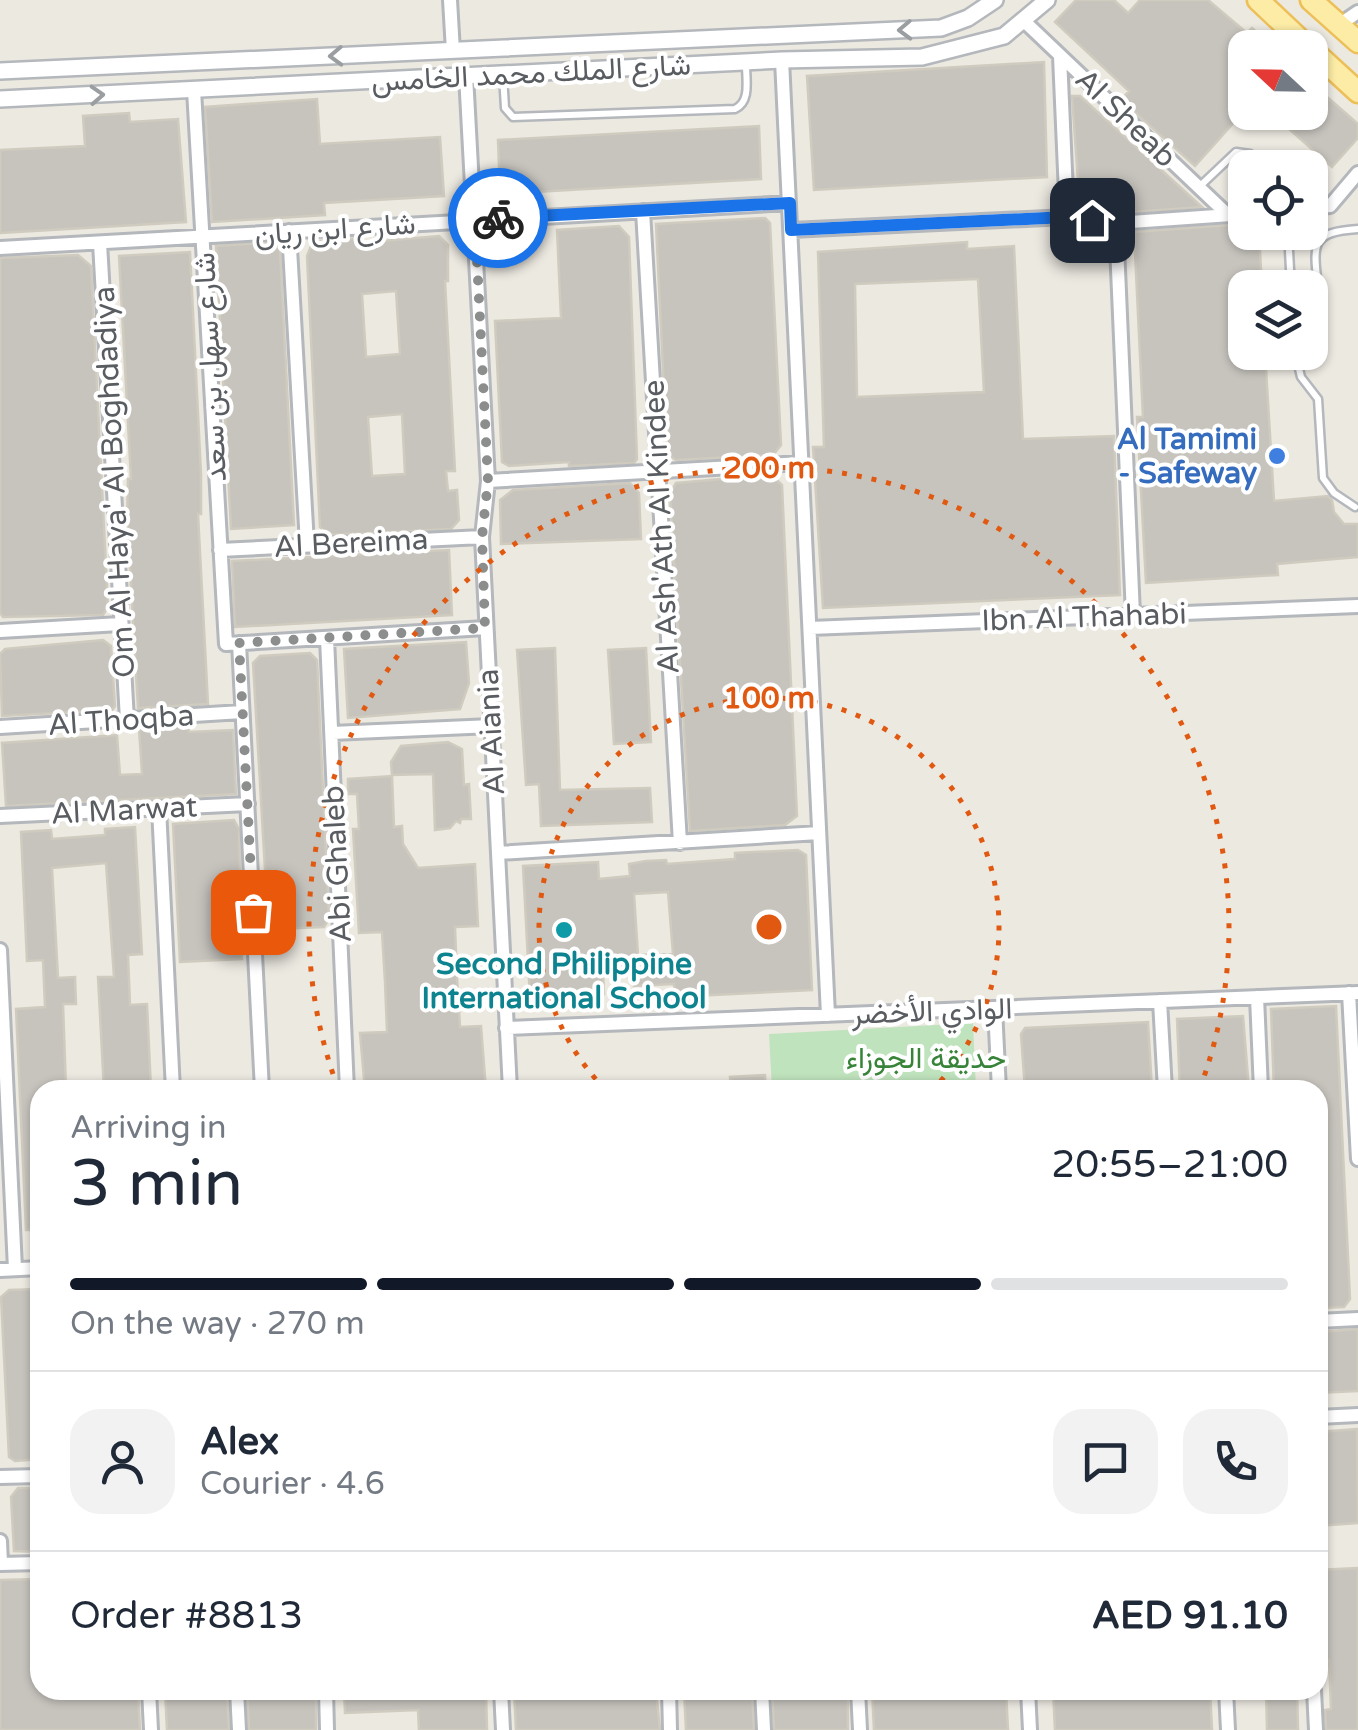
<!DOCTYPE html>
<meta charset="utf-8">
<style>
:root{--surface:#fff;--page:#f2f2f3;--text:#1f2937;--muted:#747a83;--line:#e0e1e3;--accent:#111827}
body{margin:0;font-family:"Varela Round",Vazirmatn,sans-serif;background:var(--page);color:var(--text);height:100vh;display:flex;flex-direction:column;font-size:38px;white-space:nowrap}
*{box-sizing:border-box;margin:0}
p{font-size:32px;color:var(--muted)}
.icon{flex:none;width:55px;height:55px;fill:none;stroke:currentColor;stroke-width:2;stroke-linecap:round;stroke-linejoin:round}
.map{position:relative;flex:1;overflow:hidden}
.drawer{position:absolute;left:30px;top:1080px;width:1298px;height:620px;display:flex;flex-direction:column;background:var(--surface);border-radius:30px;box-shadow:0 2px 8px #0004}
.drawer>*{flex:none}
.needle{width:65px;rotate:292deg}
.controls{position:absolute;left:1228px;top:30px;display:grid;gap:20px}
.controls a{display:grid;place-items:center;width:100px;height:100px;border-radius:20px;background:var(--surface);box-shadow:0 2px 8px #0004;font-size:50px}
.pin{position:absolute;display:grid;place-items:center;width:85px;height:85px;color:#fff;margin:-42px;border-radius:20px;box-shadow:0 5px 15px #0006}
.courier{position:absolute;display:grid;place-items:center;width:100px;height:100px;margin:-50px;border:8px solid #1a73e8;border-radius:50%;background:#fff;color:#222;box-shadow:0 2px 12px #0007}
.head em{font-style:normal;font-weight:600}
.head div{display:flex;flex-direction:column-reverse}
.head{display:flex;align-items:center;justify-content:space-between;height:170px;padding:0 40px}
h1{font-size:65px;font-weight:600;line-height:75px}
.bar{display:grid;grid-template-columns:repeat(4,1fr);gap:15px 10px;align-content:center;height:120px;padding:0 40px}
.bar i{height:12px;border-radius:8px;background:var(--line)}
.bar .active{background:var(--accent)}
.bar p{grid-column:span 4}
.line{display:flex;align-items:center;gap:25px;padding:0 40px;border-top:2px solid var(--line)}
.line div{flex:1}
.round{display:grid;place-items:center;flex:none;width:105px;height:105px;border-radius:30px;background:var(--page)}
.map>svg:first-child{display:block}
</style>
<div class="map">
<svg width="1358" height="1730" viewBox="0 0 1358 1730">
<rect width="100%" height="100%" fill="#ece9e1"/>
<!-- green -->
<path fill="#bfe3bd" d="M973,1023L976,1090H772L769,1034Z"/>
<!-- building -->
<path fill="#c7c4be" stroke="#d0cbbf" stroke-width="2.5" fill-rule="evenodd" d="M1076,0H1114L1128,13L1140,0H1208L1247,33L1252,28L1274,48H1245V110L1195,166L1121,100L1129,91L1055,22Z
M1044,62L1047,177L814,190L807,76Z
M1310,82L1358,124V138L1332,167L1270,112H1310Z
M1072,96H1080L1202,207L1119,213L1080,209Z
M317,99L320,144L440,137L444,196L324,203L325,215L212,222L205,107Z
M129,113L130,122L178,119L186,222L0,233V150L85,146L83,116Z
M759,126L761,179L500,194L498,140Z
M765,218L770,223L781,445L773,455L676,460L667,454L656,224Z
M1245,224V232H1259L1262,288H1245V352H1265L1274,501L1328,496L1332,500L1334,512L1344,524H1358V557L1277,564L1278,575L1146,583L1137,417H1143L1134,232Z
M619,226L629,237L637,459L634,463L569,466V462L509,466L502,462L495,321L561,318L557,230Z
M439,236L448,245V281H445L455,471H446L448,491L457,490L459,520L451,529L328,535L320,527L307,256L311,246L319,241L359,238V243ZM396,291L400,354L366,357L362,294ZM402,414L405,474L372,476L368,417Z
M274,242L280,250L294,525L231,529L216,246Z
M967,242V249L1014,246L1023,439L1114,436L1120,595L823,608L813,447H824L818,252ZM978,279L984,392L857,397L855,284Z
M190,252L201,474V514H198L208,704L138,708L127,520L128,479H131L119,256Z
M78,255L91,266L108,607L103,615L3,617L0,613V258Z
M755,476L752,479L775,478L782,485L797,816L785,825L690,831L670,493L676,483Z
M630,483L639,493L641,539L501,544L500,500L513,490Z
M449,550L452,615L235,627L232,561Z
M103,640L111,646L115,706L112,710L2,716L0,654L5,649Z
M466,642L469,683L460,709L348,718L344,649Z
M555,648L560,790L650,788L652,822L541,826L539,784L526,785L517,650Z
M646,648L651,742L614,744L608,650Z
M310,653L317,660L329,919L324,927L275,929L268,921L253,663L260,656Z
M188,725L189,732L233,730L236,794L6,806L2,743L117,735L120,775L142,774L139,728Z
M448,742L462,749L464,785L469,784L471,819H461L460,823L456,821L450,828L435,830L433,774L392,775L391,762L401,746Z
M392,776L394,827L402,826L403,844L418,868L475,864L478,926L455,927L457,978L460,1027L481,1026L486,1090H365L360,1033L387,1032L385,982L382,932L359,933L353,829H359L357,794H348V779Z
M234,820L239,829L242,959L180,962L173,824Z
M135,827L142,954L128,955L130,1005L147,1004L151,1090H104L98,977H114L106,863L52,868L58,978L75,977L76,1004H63L66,1090H40V1230H26L16,1009L45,1007L43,960L27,961L21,832L51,830L52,839L105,835V829Z
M798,850L806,855L812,990L675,997L674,984L634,986L633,970L603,973L604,994L530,998L523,866L598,862L599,879L630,876L629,864L646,861L666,860L667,864L735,859V853ZM668,892L673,954L638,955L634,894Z
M1336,1006L1350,1299L1344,1307L1318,1308V1090H1274L1271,1009Z
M1243,1016L1249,1090H1180L1177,1019Z
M1148,1022L1152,1090H1025L1021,1034L1025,1028Z
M765,1075L766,1090H731L730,1077Z
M40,1289V1459L15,1461L9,1457L1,1297L9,1290Z
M1358,1329V1391L1318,1393V1332Z
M1357,1429L1358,1523L1318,1526V1432Z
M18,1488H40V1552L14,1551L11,1497Z
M1358,1568V1730H1326L1325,1710L1331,1709L1329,1660L1320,1661L1318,1570Z
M40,1579V1690H138L140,1730H0V1580Z
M165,1690H227L229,1730H167Z
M247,1690H316V1730H249Z
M344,1690H486L487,1730H419L418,1710L345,1713Z
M514,1690H656L660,1730H516Z
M684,1690H752L754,1730H686Z
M772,1690H848V1730H774Z
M872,1690H1006L1008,1730H874Z
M1053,1690H1210L1212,1730H1055Z
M1266,1690H1297L1298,1730H1267Z"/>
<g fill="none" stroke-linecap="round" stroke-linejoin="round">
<!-- service casing -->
<g stroke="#b4b7bb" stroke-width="11">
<path id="service" d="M503,75L505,108L513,117L735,109C751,102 746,80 746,65
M1199,187L1236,152L1250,154L1263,168
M1288,232L1291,288
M1318,286C1313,244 1311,232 1358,229
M1295,352L1301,377L1318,399L1323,478L1334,493L1355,507"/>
</g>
<!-- minor casing -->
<g stroke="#b4b7bb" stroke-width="18">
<path id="minor" d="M450,0L453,51
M1024,21L1228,215
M1339,25L1358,12
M1060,56L1067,217
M782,60L828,1015
M466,75L488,481L482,537L510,1090
M194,90L226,644L485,628
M1310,208L1330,206L1358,173
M643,211L680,843
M1116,223L1133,615
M791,230L1067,217L1116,223L1245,214
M289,231L307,544
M100,243L127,720
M0,248L789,203
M488,481L802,463
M220,550L482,537
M810,628L1358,606
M0,631L120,624
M327,638L347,1090
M239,643L262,1090
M0,727L242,712
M332,733L492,726
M159,808L173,1090
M0,816L248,804
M498,853L819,833
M0,950L15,1269
M1349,993L1358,1159
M1257,997L1261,1090
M1160,1001L1165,1090
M995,1008L999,1090
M506,1028L1358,993
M0,1270L40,1268
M1318,1321L1358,1319
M1318,1417L1358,1415
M0,1477L40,1476
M0,1541L1,1564
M0,1564L40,1563
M149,1690L151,1730
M237,1690L239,1730
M326,1690L327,1730
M501,1690L503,1730
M669,1690L670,1730
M762,1690L764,1730
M858,1690L860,1730
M1028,1690L1030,1730
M1226,1690L1228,1730
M1314,1690L1316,1730"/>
</g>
<!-- tertiary casing -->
<g stroke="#b4b7bb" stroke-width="20">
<path id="tertiary" d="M0,71L941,28L968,18L995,0
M0,99L782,60L922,57L1004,36L1047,0"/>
</g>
<!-- primary casing -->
<g stroke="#edbf59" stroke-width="25">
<path id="primary" d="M1258,0L1309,48
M1311,0L1358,42
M1310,48L1358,92"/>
</g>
<!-- service -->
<use href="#service" stroke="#fff" stroke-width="6"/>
<!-- minor -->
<use href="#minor" stroke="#fff" stroke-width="12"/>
<!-- tertiary -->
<use href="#tertiary" stroke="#fff" stroke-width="15"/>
<!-- primary -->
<use href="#primary" stroke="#fceca6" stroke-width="20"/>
</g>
<!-- one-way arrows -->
<defs><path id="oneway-chevron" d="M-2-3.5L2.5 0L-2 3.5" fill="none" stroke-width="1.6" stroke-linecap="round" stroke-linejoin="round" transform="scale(2.5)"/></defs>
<g stroke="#9b9ea0">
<use href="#oneway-chevron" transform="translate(905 30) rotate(178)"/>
<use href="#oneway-chevron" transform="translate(336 56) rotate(178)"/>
<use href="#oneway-chevron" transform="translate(97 95) rotate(-3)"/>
</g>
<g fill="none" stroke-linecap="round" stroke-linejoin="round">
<!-- done -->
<path stroke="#8c8e8e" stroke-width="10" stroke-dasharray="0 18" d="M253,912L239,643L485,628L482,537L488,481L475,219L498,218"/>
<!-- route -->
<path stroke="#1a73e8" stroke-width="12" d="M498,218L790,203L791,230L1067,217L1092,220"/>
</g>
<!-- distance rings -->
<g fill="none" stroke="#e15910" stroke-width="5" stroke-dasharray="5 10">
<path d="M606 1090A230 230 0 1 1 932 1090"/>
<path d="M338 1088A460 460 0 1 1 1200 1088"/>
</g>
<!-- markers -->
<circle fill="#3f7fe0" stroke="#fff" stroke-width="4" cx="1277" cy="456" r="10"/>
<circle fill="#0f9aa8" stroke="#fff" stroke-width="4" cx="564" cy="930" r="10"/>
<g text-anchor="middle" stroke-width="8" stroke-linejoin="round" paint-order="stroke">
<!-- street labels -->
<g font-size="30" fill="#595d61" stroke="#fff">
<text transform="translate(531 73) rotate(-3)" y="10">شارع الملك محمد الخامس</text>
<text transform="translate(1126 118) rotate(44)" y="10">Al Sheab</text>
<text transform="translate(335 229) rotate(-4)" y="10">شارع ابن ريان</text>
<text transform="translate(210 367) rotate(-93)" y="10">شارع سهل بن سعد</text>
<text transform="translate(114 482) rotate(-93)" y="10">Om Al Haya' Al Boghdadiya</text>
<text transform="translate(661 527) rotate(-93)" y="10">Al Ash'Ath Al Kindee</text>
<text transform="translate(351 543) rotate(-3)" y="10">Al Bereima</text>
<text transform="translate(1084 617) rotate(-2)" y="10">Ibn Al Thahabi</text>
<text transform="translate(121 720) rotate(-4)" y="10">Al Thoqba</text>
<text transform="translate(491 732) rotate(-93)" y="10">Al Aiania</text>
<text transform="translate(124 810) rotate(-3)" y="10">Al Marwat</text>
<text transform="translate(337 864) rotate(-93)" y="10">Abi Ghaleb</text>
<text transform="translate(932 1011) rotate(-2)" y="10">الوادي الأخضر</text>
</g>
<!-- shop labels -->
<g font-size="30" font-weight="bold" fill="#366cbe" stroke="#fff" text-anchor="end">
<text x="1257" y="449">Al Tamimi<tspan x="1257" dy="34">- Safeway</tspan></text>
</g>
<!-- culture labels -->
<g font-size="30" font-weight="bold" fill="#0d838f" stroke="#fff">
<text x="564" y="974">Second Philippine<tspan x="564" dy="34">International School</tspan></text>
</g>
<!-- park labels -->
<g font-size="30" fill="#378338" stroke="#fff">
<text x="926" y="1068">حديقة الجوزاء</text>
</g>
</g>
<circle cx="769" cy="927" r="15" fill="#e15910" stroke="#fff" stroke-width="5"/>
<g font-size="30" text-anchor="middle" font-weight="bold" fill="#e15910" stroke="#fff" stroke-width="8" stroke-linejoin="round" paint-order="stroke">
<text x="769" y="478">200 m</text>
<text x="769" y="708">100 m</text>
</g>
</svg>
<div class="controls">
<a><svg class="needle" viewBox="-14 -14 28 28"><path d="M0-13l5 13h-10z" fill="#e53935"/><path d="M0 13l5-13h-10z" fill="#747a83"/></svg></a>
<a><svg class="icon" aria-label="locate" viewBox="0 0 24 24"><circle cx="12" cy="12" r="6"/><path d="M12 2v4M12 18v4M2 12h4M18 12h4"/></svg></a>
<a><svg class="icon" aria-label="layers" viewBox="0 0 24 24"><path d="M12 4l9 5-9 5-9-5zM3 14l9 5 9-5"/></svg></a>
</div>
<div class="pin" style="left:253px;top:912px;background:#ea580c"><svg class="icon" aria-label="bag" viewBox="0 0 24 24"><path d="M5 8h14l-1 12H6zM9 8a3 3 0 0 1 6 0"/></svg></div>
<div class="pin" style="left:1092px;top:220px;background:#1f2937"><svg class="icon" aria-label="home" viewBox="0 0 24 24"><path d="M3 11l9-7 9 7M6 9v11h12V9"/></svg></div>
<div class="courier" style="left:498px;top:218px"><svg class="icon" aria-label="bike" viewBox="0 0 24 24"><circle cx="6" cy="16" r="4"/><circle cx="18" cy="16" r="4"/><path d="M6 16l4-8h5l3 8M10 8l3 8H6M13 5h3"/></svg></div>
<section class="drawer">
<div class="head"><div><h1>3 min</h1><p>Arriving in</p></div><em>20:55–21:00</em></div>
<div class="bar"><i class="active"></i><i class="active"></i><i class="active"></i><i></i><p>On the way · 270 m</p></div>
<div class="line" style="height:180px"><a class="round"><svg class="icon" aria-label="person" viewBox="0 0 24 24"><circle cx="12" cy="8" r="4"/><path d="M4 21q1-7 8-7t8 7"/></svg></a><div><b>Alex</b><p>Courier · 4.6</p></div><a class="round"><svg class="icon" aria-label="chat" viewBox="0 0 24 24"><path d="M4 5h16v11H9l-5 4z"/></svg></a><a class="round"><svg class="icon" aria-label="phone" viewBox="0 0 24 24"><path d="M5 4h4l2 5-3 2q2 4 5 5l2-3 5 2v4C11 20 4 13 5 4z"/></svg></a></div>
<div class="line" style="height:130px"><div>Order #8813</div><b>AED 91.10</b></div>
</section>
</div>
